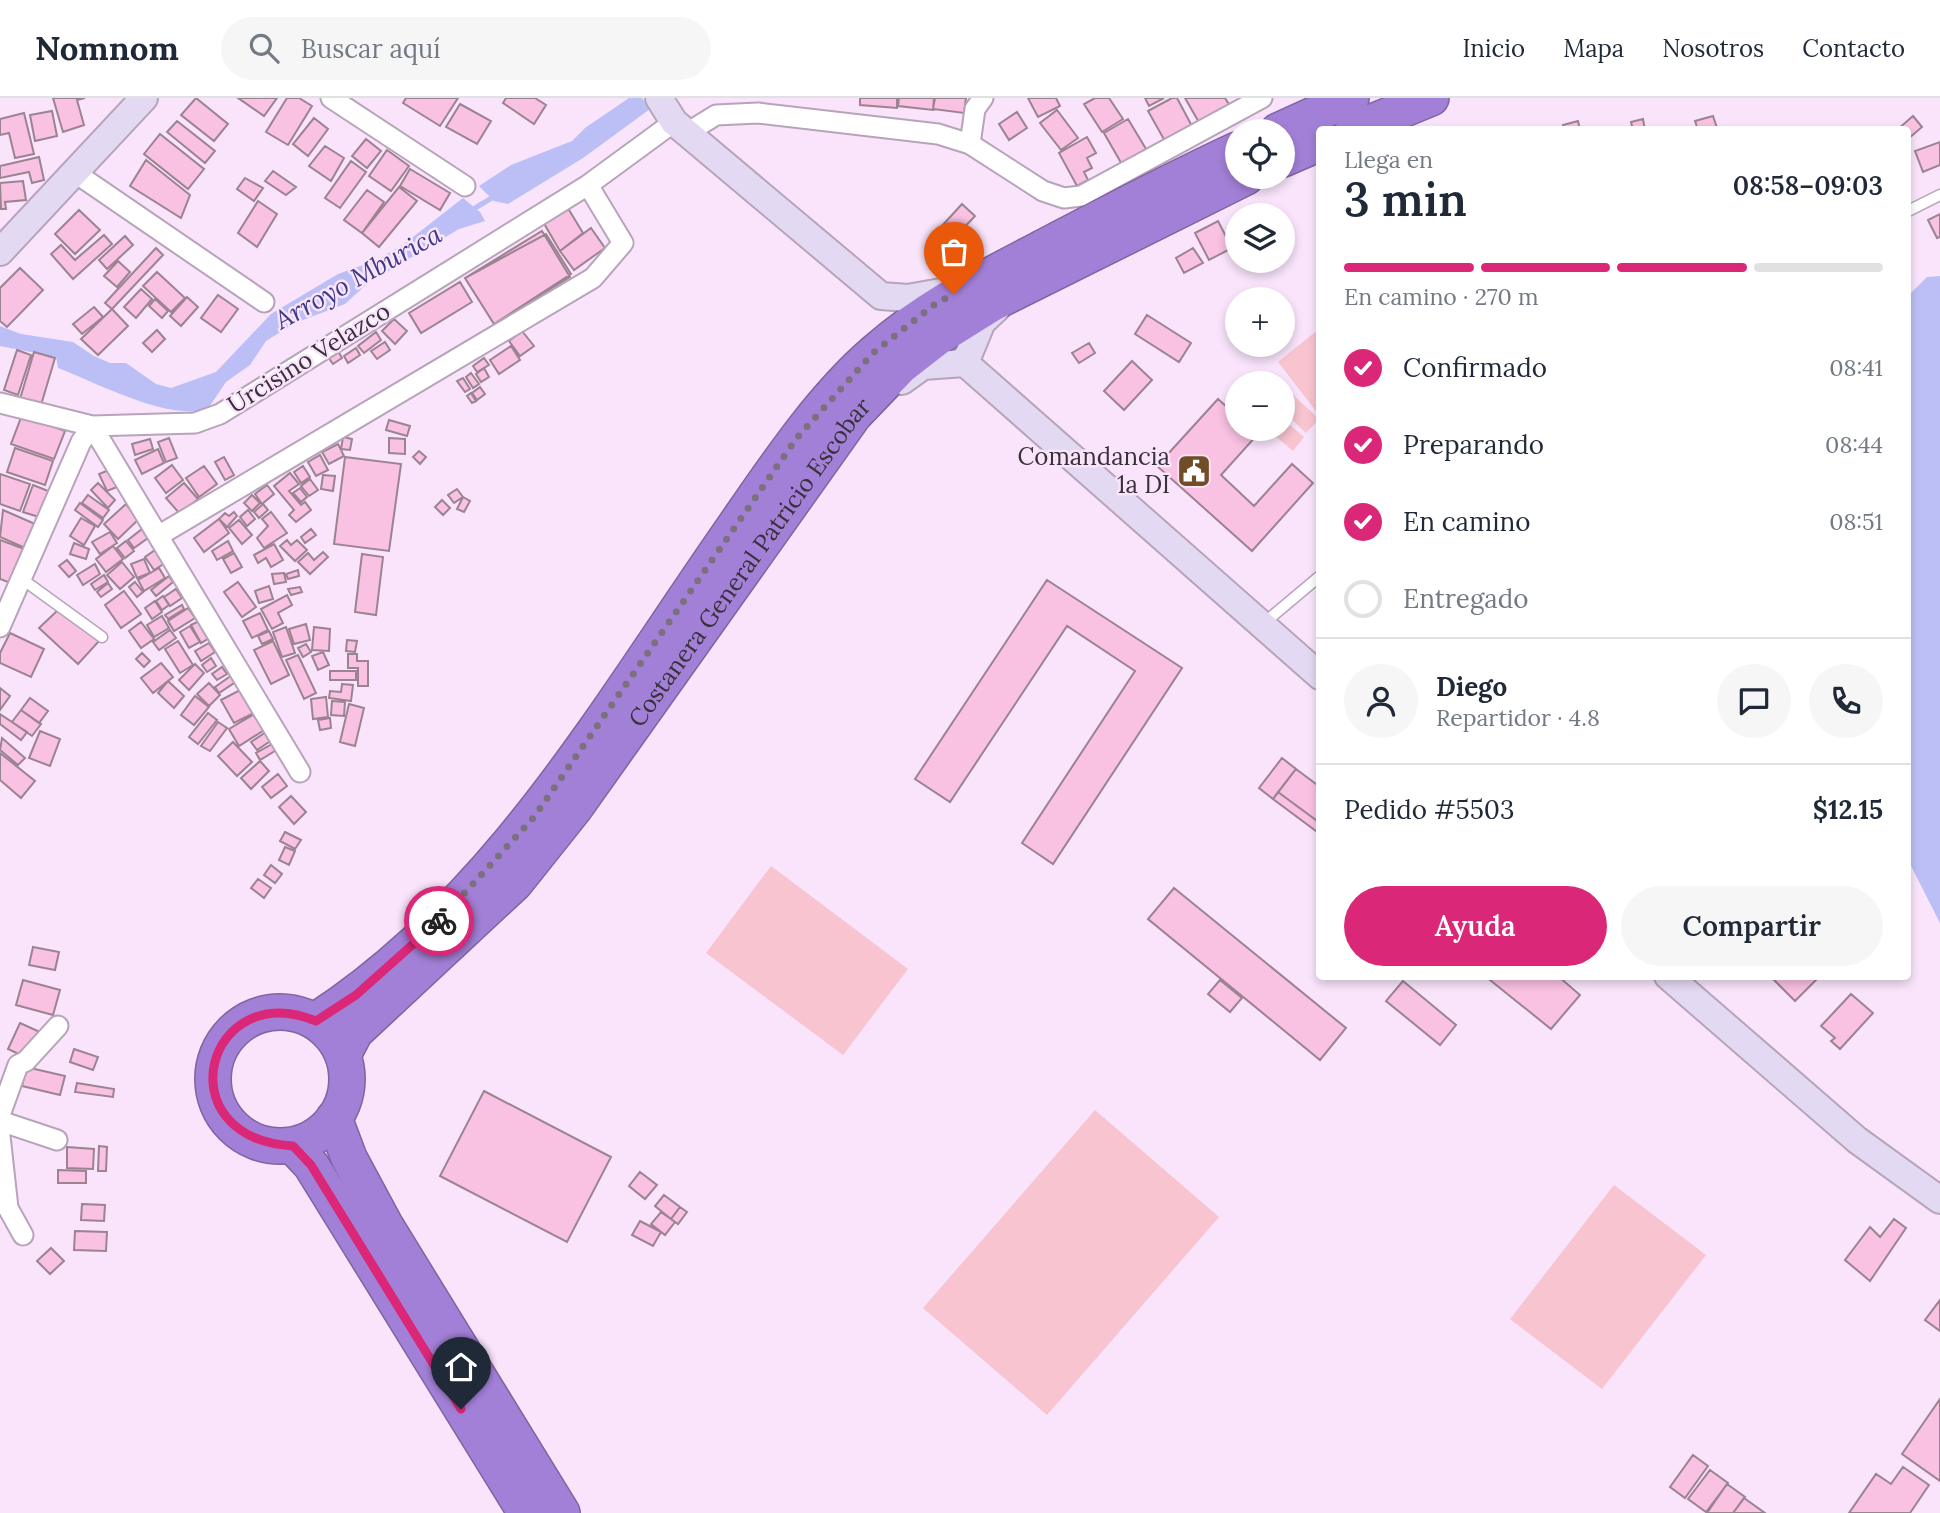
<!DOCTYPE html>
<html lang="es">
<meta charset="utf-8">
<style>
:root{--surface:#fff;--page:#f6f6f7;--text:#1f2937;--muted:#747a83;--line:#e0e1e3;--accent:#db2777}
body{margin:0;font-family:Lora,serif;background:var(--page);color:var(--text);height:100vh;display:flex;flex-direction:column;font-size:26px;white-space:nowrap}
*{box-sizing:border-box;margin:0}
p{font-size:23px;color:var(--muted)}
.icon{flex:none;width:38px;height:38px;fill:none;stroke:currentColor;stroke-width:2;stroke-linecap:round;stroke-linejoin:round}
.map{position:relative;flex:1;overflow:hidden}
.panel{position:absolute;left:1316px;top:28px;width:595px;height:854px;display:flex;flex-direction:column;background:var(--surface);border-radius:7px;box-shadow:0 4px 10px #0003}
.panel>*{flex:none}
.controls{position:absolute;left:1225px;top:21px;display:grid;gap:14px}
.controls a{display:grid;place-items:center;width:70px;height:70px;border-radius:50%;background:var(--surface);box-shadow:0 4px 10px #0003;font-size:35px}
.pin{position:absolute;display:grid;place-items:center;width:60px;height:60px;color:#fff;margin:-72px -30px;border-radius:50% 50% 50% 0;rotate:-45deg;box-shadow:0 0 7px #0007}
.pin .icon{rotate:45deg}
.courier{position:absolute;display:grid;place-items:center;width:70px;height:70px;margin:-35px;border:5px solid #db2777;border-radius:50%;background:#fff;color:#222;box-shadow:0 2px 9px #0007}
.headline em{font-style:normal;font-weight:600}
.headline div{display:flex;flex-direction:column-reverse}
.headline{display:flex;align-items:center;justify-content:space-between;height:119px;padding:0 28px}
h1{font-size:46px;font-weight:600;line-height:52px}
.bar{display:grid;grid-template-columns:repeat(4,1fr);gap:10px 7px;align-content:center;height:84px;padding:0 28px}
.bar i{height:9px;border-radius:5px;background:var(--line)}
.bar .current{background:var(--accent)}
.bar p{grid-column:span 4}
.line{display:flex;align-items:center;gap:18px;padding:0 28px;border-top:2px solid var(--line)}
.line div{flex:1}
.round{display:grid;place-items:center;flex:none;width:74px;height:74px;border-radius:37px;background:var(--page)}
ol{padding:0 28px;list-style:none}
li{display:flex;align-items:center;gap:21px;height:77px}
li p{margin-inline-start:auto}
li .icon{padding:7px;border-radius:50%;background:var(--accent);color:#fff;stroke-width:4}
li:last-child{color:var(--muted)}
li i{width:38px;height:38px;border:4px solid var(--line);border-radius:50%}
.primary-button{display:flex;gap:14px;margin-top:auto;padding:14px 28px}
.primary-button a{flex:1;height:80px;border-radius:42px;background:var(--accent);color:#fff;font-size:28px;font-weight:600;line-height:80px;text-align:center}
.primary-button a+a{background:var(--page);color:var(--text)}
header{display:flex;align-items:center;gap:42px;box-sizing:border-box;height:98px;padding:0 35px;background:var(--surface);border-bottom:2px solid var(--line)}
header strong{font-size:33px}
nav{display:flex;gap:38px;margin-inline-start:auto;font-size:24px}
.search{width:490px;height:63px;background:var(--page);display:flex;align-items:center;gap:18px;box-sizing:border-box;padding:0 24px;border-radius:38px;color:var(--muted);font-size:26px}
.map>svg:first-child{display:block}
</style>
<header>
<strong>Nomnom</strong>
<div class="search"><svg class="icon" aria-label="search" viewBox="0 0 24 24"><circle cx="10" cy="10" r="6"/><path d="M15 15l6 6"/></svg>Buscar aquí</div>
<nav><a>Inicio</a><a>Mapa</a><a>Nosotros</a><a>Contacto</a></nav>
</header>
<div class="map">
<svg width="1940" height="1415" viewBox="0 0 1940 1415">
<rect width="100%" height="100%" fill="#f9e4fb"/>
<!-- green -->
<path fill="#f7c4d0" d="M1319,231V317L1278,264Z
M1289,293L1319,321L1306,335L1283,313V299Z
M1283,321L1304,339L1293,353L1267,331H1283Z
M771,768L908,871L843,957L706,855Z
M1095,1012L1219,1119L1047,1317L923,1210Z
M1614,1087L1706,1157L1602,1291L1510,1221Z"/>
<!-- water -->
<path fill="#bbbff6" d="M629,0H642L650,11L583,60L508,106L494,103L479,88L511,67L572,43L585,30Z
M463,100L480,114L485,123L459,131L368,185L345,206L295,225L266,243L250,267L226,284L207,312C163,321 100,286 58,270L56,259L0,248V228L21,236L73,244L94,258L110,265H126L156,286L171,290L216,274L271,216L338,176L377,162L404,146Z
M1940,178V825L1908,762V198L1927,179Z"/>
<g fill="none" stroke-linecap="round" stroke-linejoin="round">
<!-- stream -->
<path stroke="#bbbff6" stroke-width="5" d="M470,113L495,98"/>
</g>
<!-- building -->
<path fill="#f9c1e2" stroke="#9c8391" stroke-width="2" d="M53,0H85L77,2L84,27L63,34Z
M196,0L228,26L214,43L181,17Z
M238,0H277L264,18Z
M287,0H299L312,8L288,47L266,34Z
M406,0H458L440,28L403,5Z
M506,0H535L546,7L534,26L503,5Z
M860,0H897V10L860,7Z
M899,0H934L933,12L898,8Z
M935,0H966L964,15L933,11Z
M1028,0H1056L1060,8L1038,19Z
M1095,0H1109L1123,21L1102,34L1084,6Z
M1145,0H1164L1149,8Z
M1172,0H1177L1193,30L1166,45L1148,13Z
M1185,0H1225L1230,8L1200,26Z
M460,6L491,23L477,46L446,29Z
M1057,12L1078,40L1061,52L1040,25Z
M52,13L57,38L35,43L30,17Z
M1017,14L1027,30L1009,42L999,26Z
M24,15L34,56L15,60L9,35L0,37V21Z
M1713,18L1717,30L1698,32L1695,23Z
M1913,18L1922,29L1908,41V32H1897Z
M314,20L328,31L308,58L293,46Z
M1128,21L1149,56L1124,70L1104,35Z
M1643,21L1645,32H1633L1631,24Z
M177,23L215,53L205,65L167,34Z
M1578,23L1580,32H1564L1563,27Z
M160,36L204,71L188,91L144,56Z
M1087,39L1096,55L1087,60L1092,70L1084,74L1088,82L1077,88L1059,55Z
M366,41L381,53L367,70L352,58Z
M1940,44V67L1923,74L1915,53Z
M325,48L344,60L331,83L309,68Z
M387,52L409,68L391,93L369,78Z
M39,59L44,82L32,85L29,74L0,80V68Z
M146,62L190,97L181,120L130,88Z
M351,63L366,74L340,110L325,100Z
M410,71L450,95L440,112L400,88Z
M273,73L296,89L286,97L265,83Z
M245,80L263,90L254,103L237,91Z
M23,83L26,102L5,104L6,111H1L0,85Z
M399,89L417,103L379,149L362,135Z
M367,92L384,104L362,135L344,122Z
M258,103L277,116L257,149L238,135Z
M962,106L975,118L943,152L930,141Z
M566,107L583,135L560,153L542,122Z
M79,112L100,132L75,156L55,136Z
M1940,116V139L1937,140L1928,122Z
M1218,123L1232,150L1209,162L1195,135Z
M591,130L605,150L574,172L560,153Z
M542,133L570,179L494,226L465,180Z
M546,136L571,176L494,226L465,180Z
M104,137L112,146L73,181L51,156L61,147L75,162Z
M125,138L133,147L107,171L99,162Z
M156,150L163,157L112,211L105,205Z
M1193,150L1203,165L1184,175L1176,160Z
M118,163L130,174L117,189L104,178Z
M20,170L43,192L7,229L0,223V190Z
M157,174L185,200L171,214L143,188Z
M460,184L472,204L421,235L409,215Z
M141,191L152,201L136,220L124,209Z
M218,197L238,211L221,234L201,220Z
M187,199L198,209L181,228L170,218Z
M155,201L168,213L162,220L149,208Z
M94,209L103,219L82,236L73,226Z
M112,211L128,228L98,257L81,241Z
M1147,217L1191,245L1179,264L1135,236Z
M394,221L407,233L395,246L382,233Z
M157,232L165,241L152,254L143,245Z
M522,233L534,248L520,258L509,243Z
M376,234L381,242L364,255L358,248Z
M385,244L390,252L377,261L371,253Z
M1089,245L1095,255L1079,265L1072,255Z
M511,248L520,262L499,276L490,262Z
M356,250L360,257L348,265L344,258Z
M17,252L31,257L18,297L4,292Z
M338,253L342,260L333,266L328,259Z
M34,254L55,260L41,307L20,301Z
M484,260L489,267L477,274L473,268Z
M1132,263L1152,282L1124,312L1104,293Z
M484,270L489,279L481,284L476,276Z
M471,275L479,286L473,290L466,279Z
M463,280L470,291L465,294L457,283Z
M480,289L485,296L477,302L472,295Z
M471,295L476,303L472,305L467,298Z
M1218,301L1237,318V331H1251L1258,336L1221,377L1254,408L1292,366L1313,385L1252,453L1157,368Z
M22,317L65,333L54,361L11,346Z
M389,322L410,328L407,338L386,332Z
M343,339L352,341L350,352L341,351Z
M169,340L177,360L166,364L158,344Z
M389,340L405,341V356L389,355Z
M150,341L153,351L135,357L132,346Z
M338,346L344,358L329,366L322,354Z
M15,350L53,363L45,387L7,374Z
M158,351L164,365L142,376L135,362Z
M419,353L426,359L420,366L413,359Z
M320,357L328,372L316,378L308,364Z
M224,359L234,377L225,382L215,364Z
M345,359L401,366L389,453L334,446Z
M172,367L183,382L166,395L155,380Z
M204,368L217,386L199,399L186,380Z
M303,368L310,379L301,385L294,374Z
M109,372L117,389L107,393L99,376Z
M290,375L299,386L289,393L301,407L305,404L311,412L296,424L289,417L294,412L274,388Z
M0,376L30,386L20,413L0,406Z
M323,377L335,378L333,393L321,391Z
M310,381L318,392L309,398L301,388Z
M98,385L115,402L108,410L91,392Z
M184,385L198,401L180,416L166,400Z
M33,387L51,394L42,420L23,414Z
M267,387L274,396L262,406L255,396Z
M300,390L307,399L301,404L293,395Z
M457,391L463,399L454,405L448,397Z
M88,397L109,412L103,420L82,405Z
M252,397L260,405L252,413L244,405Z
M463,399L470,403L464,414L457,411Z
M442,402L450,410L443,417L435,409Z
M80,405L103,422L98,429L75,412Z
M126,406L138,422L118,441L104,426Z
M263,406L268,412L259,420L254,414Z
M3,412L42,429L32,453L0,439Z
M248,412L255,421L247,428L240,419Z
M234,414L237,418L227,429L219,421L225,415L229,418Z
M271,414L287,435L264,450L257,440L268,428L262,421Z
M81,420L95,428L84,447L70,438Z
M219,421L229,435L204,454L194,440Z
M239,422L252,437L242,446L229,430Z
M142,431L148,440L134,450L128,442Z
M311,431L316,437L305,445L301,439Z
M110,434L117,445L100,456L92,444Z
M0,442L27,452L13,486L0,481Z
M287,442L291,447L297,442L307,452L295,463L280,448Z
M126,443L134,453L125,460L117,450Z
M228,443L233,453L217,462L212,453Z
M74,445L89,451L86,461L70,456Z
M274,446L283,462L271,469L266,460L258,465L254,457Z
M113,448L123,461L106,474L96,461Z
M158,450L167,464L154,472L145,459Z
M323,454L328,459L310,476L298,464L308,455L314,462Z
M234,455L242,469L231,475L223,461Z
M362,456L383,459L376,517L355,514Z
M144,461L150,475L137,480L131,466Z
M67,462L76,473L69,479L59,468Z
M122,464L134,479L120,491L107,477Z
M95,466L100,476L83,487L77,477Z
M159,470L165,480L144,493L138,482Z
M298,472L299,478L288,481L286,476Z
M284,475L286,484L274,486L272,476Z
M104,477L108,484L95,492L91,486Z
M169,478L173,484L156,498L151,492Z
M1047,482L1182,570L1053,766L1022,745L1135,573L1067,528L950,704L915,681Z
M135,484L143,494L137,499L129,489Z
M238,484L256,509L242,519L224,494Z
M108,485L112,491L101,499L97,494Z
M269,488L273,501L259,505L255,493Z
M300,489L302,494L291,497L288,491Z
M176,491L182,500L170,508L164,499Z
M124,493L141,516L121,530L105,507Z
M287,497L292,507L278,515L283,525L272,531L261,511Z
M163,498L169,507L162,512L156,503Z
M155,503L162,514L152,521L145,510Z
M182,507L184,511L168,521L165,517Z
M188,510L195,520L174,533L168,523Z
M58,512L100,542L78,566L39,530Z
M260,515L268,532L252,540L243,523Z
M162,518L169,530L154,539L147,527Z
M201,522L211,539L201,545L191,527Z
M141,524L154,541L141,550L129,533Z
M306,526L310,542L294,546L289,531Z
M190,528L200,544L189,550L180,534Z
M286,529L295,555L282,559L273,534Z
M314,529L330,531L329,553L312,552Z
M170,532L176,540L159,552L153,544Z
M269,533L273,541L262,546L258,538Z
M10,535L44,551L31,579L0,565V555Z
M347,542L357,543L355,554L346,553Z
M178,543L193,567L180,575L165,551Z
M273,543L289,577L271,586L254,552Z
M209,545L215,554L201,563L195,553Z
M306,546L311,554L303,559L298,550Z
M323,554L329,567L318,572L312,558Z
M142,555L150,563L144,569L136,561Z
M348,556H357V563H368V588H358V570H348Z
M298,557L316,595L304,601L286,562Z
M211,560L216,568L207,574L202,567Z
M161,565L173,579L153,595L141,580Z
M195,566L204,575L189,592L179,582Z
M222,569L227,576L217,582L212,576Z
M330,573H356V582H330Z
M232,577L237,583L219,595L215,589Z
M168,583L184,598L174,610L158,595Z
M209,585L220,597L209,608L197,596Z
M342,586L353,587L351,603L329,600L330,593L341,594Z
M0,590L10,598L0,612Z
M242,591L254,615L234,625L221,602Z
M195,598L209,609L194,627L181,617Z
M326,599L328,619L313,621L311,601Z
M30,600L48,613L39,625L21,612Z
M332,603L345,604L344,618L331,617Z
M349,606L364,610L355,648L340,644Z
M21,612L41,626L32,638L12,624Z
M208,615L217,622L198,646L189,639Z
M256,615L266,631L239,648L229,631Z
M0,616L27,634L21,642L0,626Z
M330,620L331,630L320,632L318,622Z
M218,624L227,630L210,653L201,648Z
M40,633L60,641L50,668L29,660Z
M266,634L272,642L257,652L251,644Z
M2,640L25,660L18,667L0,652Z
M233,644L252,664L237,678L218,658Z
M274,645L278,651L260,662L256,655Z
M0,655L35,683L21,700L0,682Z
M1282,660L1296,671L1273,701L1259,690Z
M260,663L269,673L251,691L241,680Z
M1296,671L1320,689V725L1278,694Z
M278,676L287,688L271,700L262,689Z
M1278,694L1320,725V736L1273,701Z
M291,698L306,714L294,726L279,709Z
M285,734L301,742L295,751L280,743Z
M285,749L295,753L289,767L279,762Z
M271,767L282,776L275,785L264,777Z
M258,781L271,790L264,800L251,790Z
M1174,790L1346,930L1320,962L1148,821Z
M33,849L59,854L55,872L29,867Z
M1485,878H1558L1580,897L1551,931Z
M1770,878H1816L1818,880L1795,903Z
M23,882L60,892L53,917L16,907Z
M1220,882L1242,900L1230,914L1208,896Z
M1403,883L1456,927L1440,947L1386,903Z
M1851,896L1873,915L1840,951L1831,943L1835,940L1821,928Z
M20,925L40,934L27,960L8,951Z
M74,951L98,959L93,972L70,964Z
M26,969L65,978L60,997L22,988Z
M77,985L114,991L113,999L75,994Z
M484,993L611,1059L567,1144L440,1078Z
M99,1048L107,1049L106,1073H98Z
M67,1049L94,1051L93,1071L67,1070Z
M58,1072L86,1073V1085H58Z
M640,1074L657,1087L645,1101L629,1088Z
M664,1097L680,1109L671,1121L655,1108Z
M82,1106L105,1107L104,1123L81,1122Z
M680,1109L687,1114L678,1126L671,1121Z
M661,1114L675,1124L665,1137L651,1126Z
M1894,1121L1906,1130L1870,1183L1845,1162L1870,1129L1880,1139Z
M640,1123L661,1134L653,1148L632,1137Z
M75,1133L107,1134L106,1153L74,1152Z
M51,1150L64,1163L50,1176L37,1163Z
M1940,1202V1233L1925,1222Z
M1940,1301V1383L1902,1356Z
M1693,1357L1708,1368L1685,1400L1670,1389Z
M1903,1369L1929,1387L1910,1415H1849L1876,1376L1891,1386Z
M1710,1372L1728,1385L1706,1414L1688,1401Z
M1727,1386L1745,1399L1733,1415H1707Z
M1744,1400L1765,1415H1733Z"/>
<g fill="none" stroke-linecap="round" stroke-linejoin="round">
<!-- lane casing -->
<g stroke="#b7a4ba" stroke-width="13">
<path id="lane" d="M1908,113L1940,97
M22,481L102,539
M1264,525L1320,478"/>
</g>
<!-- street casing -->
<g stroke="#b7a4ba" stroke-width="23">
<path id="street" d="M331,0L465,88
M687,35L716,17L758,15L938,36L970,46L1043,93L1064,100L1081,98L1262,0
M970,46L975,11L983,0
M74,74L264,204
M0,305L92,328L300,674
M158,438L593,180L623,145L588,87
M0,529L81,344L92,328L195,325L220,316L588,87L674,24
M0,1017L18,967L26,963L58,928
M0,1023L57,1042
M0,1038L8,1110L23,1137"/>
</g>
<!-- secondary casing -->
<g stroke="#b7a4ba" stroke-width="30">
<path id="secondary" d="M659,0L674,24L881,198
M0,154L144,0
M881,198L908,200L952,192
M965,265L1320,578
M965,265L982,224L997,210
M902,283L923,268L965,265
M1668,878L1857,1042L1940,1102"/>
</g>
<!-- highway casing -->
<g stroke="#7e64a0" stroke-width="38">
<g id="highway">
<path d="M1353,32L1431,0"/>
<path d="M1278,33L1351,0"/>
<path d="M1283,61L1320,45"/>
<circle cx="280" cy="981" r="67"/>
<path d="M315,923C496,806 605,615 725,442C769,379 817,304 875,254C927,208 985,180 1046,148C1109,115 1172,82 1237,52"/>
<path id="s1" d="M343,957L355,934L515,785L574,711L854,317L901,268L937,240L993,205L1246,79"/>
<path d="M334,1020L349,1060L385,1127L562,1415"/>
<path d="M293,1048L311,1067L526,1415"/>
</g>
</g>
<!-- lane -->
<use href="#lane" stroke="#fff" stroke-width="10"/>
<!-- street -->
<use href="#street" stroke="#fff" stroke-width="19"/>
<!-- secondary -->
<use href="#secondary" stroke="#e3d9f3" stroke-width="26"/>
<!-- highway -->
<use href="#highway" stroke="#a380d7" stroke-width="35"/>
</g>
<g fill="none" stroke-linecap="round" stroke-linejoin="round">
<!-- done -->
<path stroke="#7c707e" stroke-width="7" stroke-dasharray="0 12.6" d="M439,823L534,719L796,341L873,255L935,206L954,196"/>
<!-- route -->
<path stroke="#db2777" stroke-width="9" d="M439,823L356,897L316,923C206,878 163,1040 293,1048L311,1067L461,1311"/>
</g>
<!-- icons -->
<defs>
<g id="civic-square" transform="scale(1.75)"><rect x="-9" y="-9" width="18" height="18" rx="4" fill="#714d27" stroke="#f9e4fb"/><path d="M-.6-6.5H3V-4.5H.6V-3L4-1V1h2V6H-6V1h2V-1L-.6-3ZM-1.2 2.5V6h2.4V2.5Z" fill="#fff"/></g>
</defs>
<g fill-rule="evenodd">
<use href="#civic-square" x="1194" y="373"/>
</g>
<g text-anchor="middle" stroke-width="5" stroke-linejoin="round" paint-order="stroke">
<!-- street labels -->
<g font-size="24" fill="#39313a" stroke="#f9e4fb">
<text transform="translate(309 260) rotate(-32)" y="8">Urcisino Velazco</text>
<text dy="8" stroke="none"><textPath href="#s1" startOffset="642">Costanera General Patricio Escobar</textPath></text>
</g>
<!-- poi labels -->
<g font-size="24" fill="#39313a" stroke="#f9e4fb" text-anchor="end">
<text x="1170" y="367">Comandancia<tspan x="1170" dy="28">1a DI</tspan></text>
</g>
<!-- water labels -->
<g font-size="26" font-style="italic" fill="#3e3a88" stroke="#f9e4fb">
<text transform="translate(358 179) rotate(-29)" y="9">Arroyo Mburica</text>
</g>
</g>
</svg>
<div class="controls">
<a><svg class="icon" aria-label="locate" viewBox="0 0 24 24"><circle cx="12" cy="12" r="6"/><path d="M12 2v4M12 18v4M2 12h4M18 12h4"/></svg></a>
<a><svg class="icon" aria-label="layers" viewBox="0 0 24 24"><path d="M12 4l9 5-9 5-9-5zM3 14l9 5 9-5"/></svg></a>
<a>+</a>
<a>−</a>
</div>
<div class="pin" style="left:954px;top:196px;background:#ea580c"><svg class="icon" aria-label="bag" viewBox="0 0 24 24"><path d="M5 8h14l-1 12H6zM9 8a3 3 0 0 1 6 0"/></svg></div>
<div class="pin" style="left:461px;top:1311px;background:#1f2937"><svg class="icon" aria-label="home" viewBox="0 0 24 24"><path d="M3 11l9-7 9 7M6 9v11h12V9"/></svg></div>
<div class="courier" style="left:439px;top:823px"><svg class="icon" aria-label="bike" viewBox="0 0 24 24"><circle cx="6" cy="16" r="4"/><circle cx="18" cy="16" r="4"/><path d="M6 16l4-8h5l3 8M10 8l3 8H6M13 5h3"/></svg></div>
<section class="panel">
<div class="headline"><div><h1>3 min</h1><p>Llega en</p></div><em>08:58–09:03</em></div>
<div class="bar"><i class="current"></i><i class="current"></i><i class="current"></i><i></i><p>En camino · 270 m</p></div>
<ol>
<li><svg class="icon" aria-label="check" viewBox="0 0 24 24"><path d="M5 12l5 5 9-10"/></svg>Confirmado<p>08:41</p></li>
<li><svg class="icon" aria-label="check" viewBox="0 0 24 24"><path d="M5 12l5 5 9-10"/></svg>Preparando<p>08:44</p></li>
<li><svg class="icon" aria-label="check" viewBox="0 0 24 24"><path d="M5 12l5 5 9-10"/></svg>En camino<p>08:51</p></li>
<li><i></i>Entregado</li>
</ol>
<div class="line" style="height:126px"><a class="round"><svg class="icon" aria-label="person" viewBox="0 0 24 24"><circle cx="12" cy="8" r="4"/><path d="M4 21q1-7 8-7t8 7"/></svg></a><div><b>Diego</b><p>Repartidor · 4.8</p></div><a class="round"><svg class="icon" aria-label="chat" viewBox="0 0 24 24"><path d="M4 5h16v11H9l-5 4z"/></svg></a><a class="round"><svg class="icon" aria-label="phone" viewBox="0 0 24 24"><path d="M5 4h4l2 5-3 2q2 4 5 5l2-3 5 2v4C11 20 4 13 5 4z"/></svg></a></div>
<div class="line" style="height:91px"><div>Pedido #5503</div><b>$12.15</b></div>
<div class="primary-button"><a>Ayuda</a><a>Compartir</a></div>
</section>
</div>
